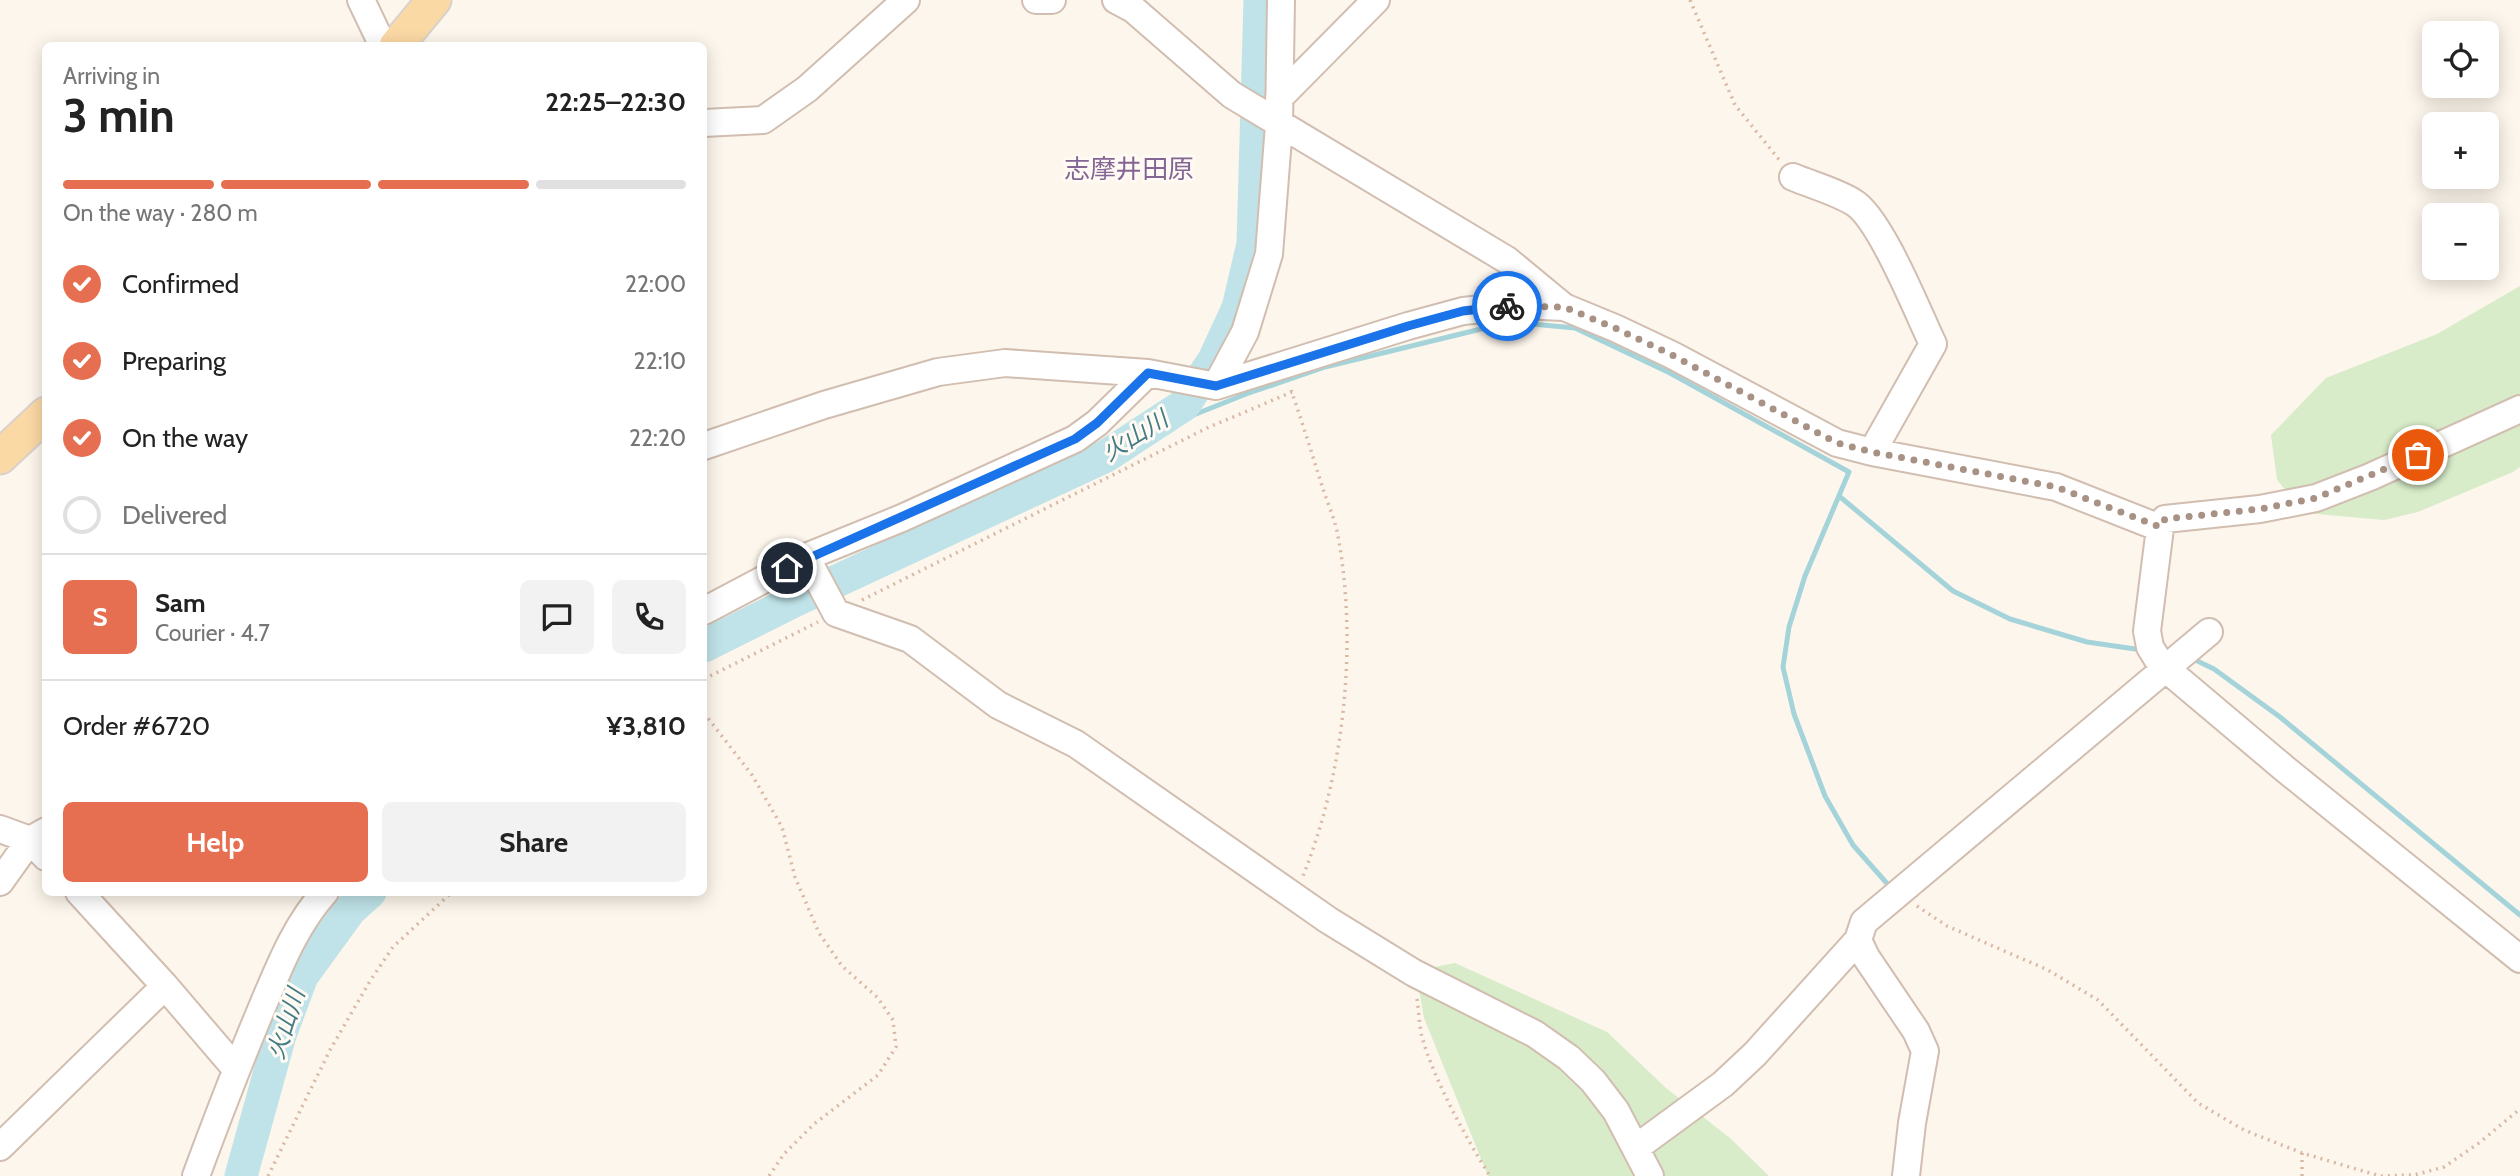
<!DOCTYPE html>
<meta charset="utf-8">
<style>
:root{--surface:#fff;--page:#f2f2f2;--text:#222;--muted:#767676;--line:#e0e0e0;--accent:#e76f51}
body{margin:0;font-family:Cabin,"Noto Sans JP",sans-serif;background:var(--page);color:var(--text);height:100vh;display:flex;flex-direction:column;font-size:26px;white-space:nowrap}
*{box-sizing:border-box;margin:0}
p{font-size:23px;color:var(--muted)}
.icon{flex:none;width:38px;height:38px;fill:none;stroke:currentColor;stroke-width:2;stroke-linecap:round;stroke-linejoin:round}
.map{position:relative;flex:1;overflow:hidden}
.drawer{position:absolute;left:42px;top:42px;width:665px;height:854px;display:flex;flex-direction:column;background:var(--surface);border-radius:10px;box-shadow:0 4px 18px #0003}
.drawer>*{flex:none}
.buttons{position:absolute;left:2422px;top:21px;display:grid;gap:14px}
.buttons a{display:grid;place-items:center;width:77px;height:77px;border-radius:10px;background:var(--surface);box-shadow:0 4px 18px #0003;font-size:35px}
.pin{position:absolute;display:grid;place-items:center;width:60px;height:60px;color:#fff;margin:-30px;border:4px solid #fff;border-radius:50%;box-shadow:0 2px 7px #0007}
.courier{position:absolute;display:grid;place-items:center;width:70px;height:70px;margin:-35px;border:5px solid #1a73e8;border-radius:50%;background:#fff;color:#222;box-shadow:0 2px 9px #0007}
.overview em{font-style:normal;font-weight:700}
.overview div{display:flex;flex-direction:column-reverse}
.overview{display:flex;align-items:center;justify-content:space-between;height:119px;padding:0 21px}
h1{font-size:46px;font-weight:700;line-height:52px}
.bar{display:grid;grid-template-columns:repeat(4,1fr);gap:10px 7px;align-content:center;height:84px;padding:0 21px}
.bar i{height:9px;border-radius:5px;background:var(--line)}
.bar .active{background:var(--accent)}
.bar p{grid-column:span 4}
.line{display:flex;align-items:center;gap:18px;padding:0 21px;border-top:2px solid var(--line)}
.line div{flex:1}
.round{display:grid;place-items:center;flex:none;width:74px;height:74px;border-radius:10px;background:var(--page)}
ol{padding:0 21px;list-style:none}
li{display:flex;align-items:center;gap:21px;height:77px}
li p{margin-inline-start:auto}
li .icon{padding:7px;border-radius:50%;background:var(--accent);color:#fff;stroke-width:4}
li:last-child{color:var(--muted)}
li i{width:38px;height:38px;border:4px solid var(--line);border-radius:50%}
.primary-button{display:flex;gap:14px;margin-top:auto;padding:14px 21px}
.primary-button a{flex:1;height:80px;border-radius:10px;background:var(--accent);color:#fff;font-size:28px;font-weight:700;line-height:80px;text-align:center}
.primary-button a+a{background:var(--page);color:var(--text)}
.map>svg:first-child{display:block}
</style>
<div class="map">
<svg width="2520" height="1176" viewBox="0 0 2520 1176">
<rect width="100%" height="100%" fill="#fdf6ec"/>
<!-- green -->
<path fill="#d8ecc9" d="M2520,286V467L2513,472L2418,512L2384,520L2305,513L2277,480L2271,435L2326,378L2437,334Z
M1455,963L1607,1032L1666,1088L1730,1138L1769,1176H1488L1424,1018L1418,984L1429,968Z"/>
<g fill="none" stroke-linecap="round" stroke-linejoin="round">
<!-- stream -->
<path stroke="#a5d3da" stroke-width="5" d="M1152,427L1186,418L1246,394L1325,367L1510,322L1575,328L1670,373L1849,472L1805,576L1789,627L1783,667L1794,714L1825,796L1853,845L1891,888
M1839,496L1953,591L2010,619L2087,642L2142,650
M2189,657L2214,669L2280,717L2520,915"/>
<!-- river -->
<path stroke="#bfe3e8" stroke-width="33" d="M704,646L796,600L1106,456L1184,405L1214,360L1238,308L1253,244L1260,0
M241,1176L280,1035L302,976L350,910L370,892"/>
<!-- minor casing -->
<g stroke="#d1beb0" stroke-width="30">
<path id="minor" d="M361,0L383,46
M1036,0H1052
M1116,0L1133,9L1232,95L1507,260L1564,307L1615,328L1672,355L1837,443L1872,452L2056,487L2160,528
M1279,98L1376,0
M704,123L763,120L807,89L906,0
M1793,177C1812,185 1835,191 1853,202C1880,217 1918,313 1933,344L1872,452
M1216,386L1245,332L1269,254L1279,125L1281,0
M2520,409L2370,477L2316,498L2260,509L2165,519L2160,528L2147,631L2150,647L2158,660L2177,678L2285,769L2520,959
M704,446L824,405L938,372L1005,363L1148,373L1216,386L1408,326L1463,311L1519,305L1564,307
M806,557L836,613L910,639L998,705L1076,744L1328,920L1414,973L1535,1034L1569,1058L1593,1081L1616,1111L1650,1176
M704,611L806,557L902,518L1075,439L1097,423L1148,373
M0,829L30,840L46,857
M0,882L30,840L46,831
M79,892L165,986L236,1069
M1858,940L1866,957L1916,1031L1925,1051L1912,1123L1906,1176
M0,1147L165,986
M1637,1147L1723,1084L1755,1054L1858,940L1864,922L2209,632
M196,1176C217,1119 239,1062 263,1005C280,965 295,926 325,892"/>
</g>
<!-- major casing -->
<g stroke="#dad1cd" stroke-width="37">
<path id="major" d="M396,46L434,0
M0,457L46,414"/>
</g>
<!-- path -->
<path stroke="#d9b8a5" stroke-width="3.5" stroke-dasharray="2 5" stroke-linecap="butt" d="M1690,0L1735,105L1781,162
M1291,390C1302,421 1312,454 1322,486C1327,502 1335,519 1338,536C1358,645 1344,774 1303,876
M862,600L1207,428L1292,392
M704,679L818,622
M704,713L752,775L782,827L795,877L819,933L842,966L877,997L893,1020L896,1047L878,1075L814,1124L784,1154L769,1176
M1917,906L1947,926L2048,970L2098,1000L2198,1103L2244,1130L2302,1153L2380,1176L2414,1175L2444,1167L2479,1143L2520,1109
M1417,999C1419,1011 1419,1025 1422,1037C1434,1080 1466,1138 1490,1176
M268,1176L330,1050L370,981L393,947L452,892
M2302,1176V1153"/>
<!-- minor -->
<use href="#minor" stroke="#fff" stroke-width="26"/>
<!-- major -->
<use href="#major" stroke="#fbd9a5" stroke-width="33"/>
</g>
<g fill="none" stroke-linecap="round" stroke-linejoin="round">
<!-- done -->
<path stroke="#a89285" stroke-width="7" stroke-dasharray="0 12.6" d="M1507,306L1564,307L1615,328L1672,355L1837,443L1872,452L2056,487L2160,527L2165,519L2260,509L2316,498L2418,455"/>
<!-- route -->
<path stroke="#1a73e8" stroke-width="9" d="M787,568L1075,439L1097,423L1148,373L1216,386L1408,326L1463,311L1507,306"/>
</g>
<g text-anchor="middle" stroke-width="6" stroke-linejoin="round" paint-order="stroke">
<!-- water labels -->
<g font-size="24" font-style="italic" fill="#437c86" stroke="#fffaf3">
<text transform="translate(1135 436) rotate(-32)" y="8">火山川</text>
<text transform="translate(286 1024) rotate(-72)" y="8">火山川</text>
</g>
<!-- quarter labels -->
<g font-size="26" fill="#846695" stroke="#fffaf3">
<text x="1129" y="178">志摩井田原</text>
</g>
</g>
</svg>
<div class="buttons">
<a><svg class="icon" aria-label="locate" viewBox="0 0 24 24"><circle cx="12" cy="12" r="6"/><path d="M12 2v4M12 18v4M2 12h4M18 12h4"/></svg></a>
<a>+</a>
<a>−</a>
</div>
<div class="pin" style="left:2418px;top:455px;background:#ea580c"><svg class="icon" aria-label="bag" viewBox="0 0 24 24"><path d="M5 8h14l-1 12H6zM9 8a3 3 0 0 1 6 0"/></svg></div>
<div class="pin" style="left:787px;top:568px;background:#1f2937"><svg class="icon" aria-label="home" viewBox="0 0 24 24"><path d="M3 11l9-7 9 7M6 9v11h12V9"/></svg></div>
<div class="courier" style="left:1507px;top:306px"><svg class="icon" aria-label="bike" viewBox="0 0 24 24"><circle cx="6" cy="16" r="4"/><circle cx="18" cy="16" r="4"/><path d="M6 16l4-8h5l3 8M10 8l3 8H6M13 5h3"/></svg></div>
<section class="drawer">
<div class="overview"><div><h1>3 min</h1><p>Arriving in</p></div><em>22:25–22:30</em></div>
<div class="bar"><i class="active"></i><i class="active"></i><i class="active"></i><i></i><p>On the way · 280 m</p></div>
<ol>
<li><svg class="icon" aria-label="check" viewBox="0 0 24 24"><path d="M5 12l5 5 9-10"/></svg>Confirmed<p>22:00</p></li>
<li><svg class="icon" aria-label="check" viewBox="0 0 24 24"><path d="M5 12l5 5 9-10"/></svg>Preparing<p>22:10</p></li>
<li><svg class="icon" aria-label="check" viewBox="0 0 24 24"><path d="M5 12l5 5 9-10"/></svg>On the way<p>22:20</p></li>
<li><i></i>Delivered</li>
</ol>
<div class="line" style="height:126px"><b class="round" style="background:var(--accent);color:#fff">S</b><div><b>Sam</b><p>Courier · 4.7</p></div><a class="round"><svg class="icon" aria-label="chat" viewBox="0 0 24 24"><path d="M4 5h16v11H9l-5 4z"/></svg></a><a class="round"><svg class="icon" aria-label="phone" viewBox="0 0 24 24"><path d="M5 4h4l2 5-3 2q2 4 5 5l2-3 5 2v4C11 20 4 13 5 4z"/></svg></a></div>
<div class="line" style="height:91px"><div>Order #6720</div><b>¥3,810</b></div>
<div class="primary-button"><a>Help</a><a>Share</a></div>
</section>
</div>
